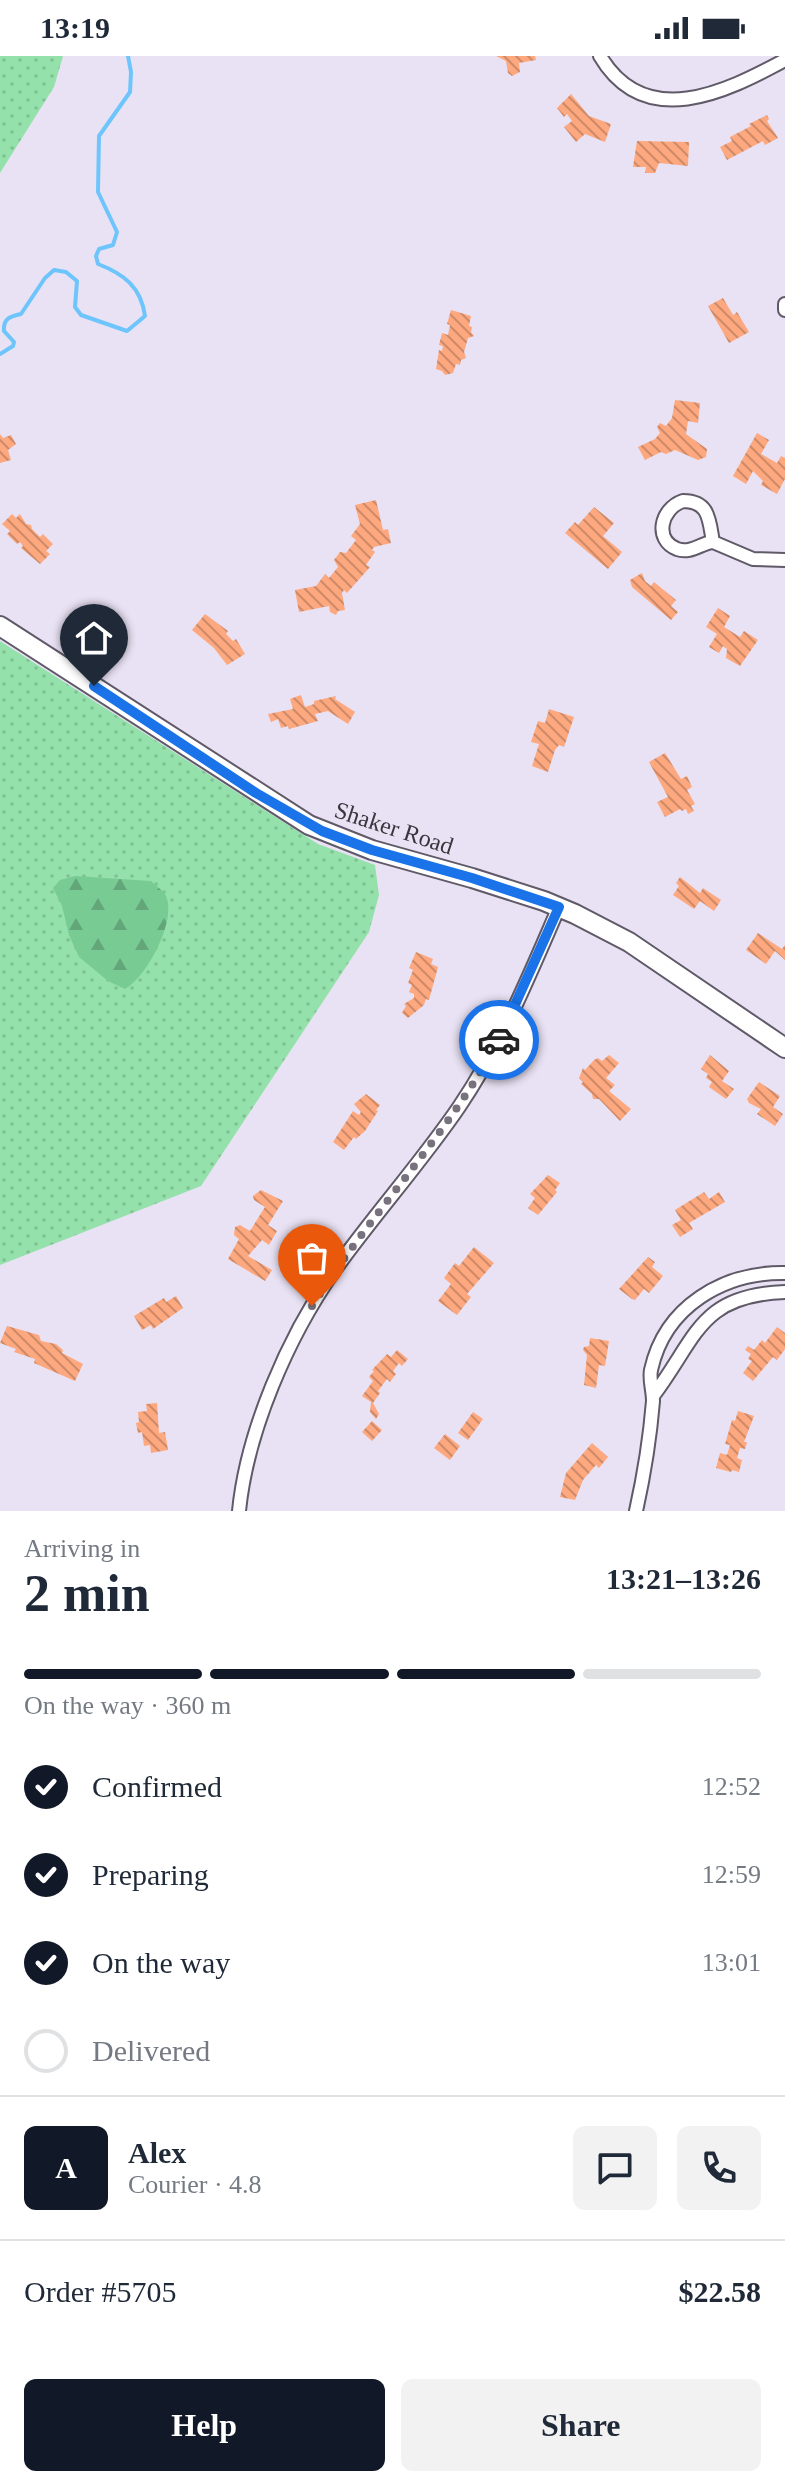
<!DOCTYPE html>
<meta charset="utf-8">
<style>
:root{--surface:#fff;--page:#f2f2f3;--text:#1f2937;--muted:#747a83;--line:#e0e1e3;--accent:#111827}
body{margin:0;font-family:Georgia,serif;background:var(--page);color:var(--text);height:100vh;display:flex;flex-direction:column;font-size:30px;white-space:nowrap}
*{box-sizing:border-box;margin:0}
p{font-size:26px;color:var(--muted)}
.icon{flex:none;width:44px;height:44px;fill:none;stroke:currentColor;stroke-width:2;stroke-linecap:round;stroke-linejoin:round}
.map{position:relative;height:1455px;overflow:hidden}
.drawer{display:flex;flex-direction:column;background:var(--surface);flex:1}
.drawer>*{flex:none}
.pin{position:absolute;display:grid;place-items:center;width:68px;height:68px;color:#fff;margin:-82px -34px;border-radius:50% 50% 50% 0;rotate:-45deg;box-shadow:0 0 8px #0007}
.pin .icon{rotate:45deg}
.courier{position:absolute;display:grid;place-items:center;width:80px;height:80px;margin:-40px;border:6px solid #1a73e8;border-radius:50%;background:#fff;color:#222;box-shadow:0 2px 10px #0007}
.summary em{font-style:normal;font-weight:600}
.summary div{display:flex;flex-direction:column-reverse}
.summary{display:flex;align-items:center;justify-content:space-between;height:136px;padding:0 24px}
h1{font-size:52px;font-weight:600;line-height:60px}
.bar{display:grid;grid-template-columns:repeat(4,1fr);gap:12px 8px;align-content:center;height:96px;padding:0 24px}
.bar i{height:10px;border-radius:6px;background:var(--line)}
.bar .current{background:var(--accent)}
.bar p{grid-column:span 4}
.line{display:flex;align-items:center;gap:20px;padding:0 24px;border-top:2px solid var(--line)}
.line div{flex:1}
.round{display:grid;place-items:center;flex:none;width:84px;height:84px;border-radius:12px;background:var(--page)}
ol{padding:0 24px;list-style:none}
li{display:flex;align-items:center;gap:24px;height:88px}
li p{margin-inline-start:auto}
li .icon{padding:8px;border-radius:50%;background:var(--accent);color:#fff;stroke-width:4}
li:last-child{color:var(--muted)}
li i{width:44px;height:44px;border:4px solid var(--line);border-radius:50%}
.primary-button{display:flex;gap:16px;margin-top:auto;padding:16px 24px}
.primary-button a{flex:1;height:92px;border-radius:12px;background:var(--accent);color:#fff;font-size:32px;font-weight:600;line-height:92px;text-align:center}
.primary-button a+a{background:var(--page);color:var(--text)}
.status{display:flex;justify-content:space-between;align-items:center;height:56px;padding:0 40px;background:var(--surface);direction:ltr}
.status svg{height:22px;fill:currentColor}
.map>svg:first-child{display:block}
</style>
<div class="status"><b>13:19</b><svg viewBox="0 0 49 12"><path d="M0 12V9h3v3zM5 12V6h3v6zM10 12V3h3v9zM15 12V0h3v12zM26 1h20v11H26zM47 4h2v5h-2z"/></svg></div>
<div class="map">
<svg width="785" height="1455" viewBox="0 0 785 1455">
<defs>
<pattern id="green-dots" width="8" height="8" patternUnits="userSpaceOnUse" patternTransform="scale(2)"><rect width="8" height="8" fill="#94e1ab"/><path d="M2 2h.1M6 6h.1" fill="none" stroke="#80c294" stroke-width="1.8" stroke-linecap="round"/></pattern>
<pattern id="forest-firs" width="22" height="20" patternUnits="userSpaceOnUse" patternTransform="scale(2)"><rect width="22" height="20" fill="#78cb93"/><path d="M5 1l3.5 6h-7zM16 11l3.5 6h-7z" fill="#63a679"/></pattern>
<pattern id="building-back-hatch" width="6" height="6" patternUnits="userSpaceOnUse" patternTransform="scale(2)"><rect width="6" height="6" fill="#fda87e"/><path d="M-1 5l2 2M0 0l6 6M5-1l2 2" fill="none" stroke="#ce8a68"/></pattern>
</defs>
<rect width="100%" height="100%" fill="#e9e2f4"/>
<!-- green -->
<path fill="url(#green-dots)" d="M0,0H63L54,31L0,117Z
M0,585L318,788L375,809L379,839L369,876L201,1130L0,1209Z"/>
<!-- forest -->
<path fill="url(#forest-firs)" d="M75,820L151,825C155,829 162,834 165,838C179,862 146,922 125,933L108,925L79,901L69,879L62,850L53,832L60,824Z"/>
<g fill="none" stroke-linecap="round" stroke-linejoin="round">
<!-- stream -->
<path stroke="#6ec5fc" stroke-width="4" d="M0,298L13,290L14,286L4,275C3,262 11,260 21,258L45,222L54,214L66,216L77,225L75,251L81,259L127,275L145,260C141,231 124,218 98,208L96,200L99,193L113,189L117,176L98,136L99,80L130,36L131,16L128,0"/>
</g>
<!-- building -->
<path fill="url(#building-back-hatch)" d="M496,0H535L536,4L519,7L520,16L512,20L508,17L506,5Z
M571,38L589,60L611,68L605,86L585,78L576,86L564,71L572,65L567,58L564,61L557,52Z
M767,59L769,63L767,65L778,82L765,89L763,85L727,104L720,91L732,85L730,81L751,70L749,68Z
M637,85L689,86L688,110L659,107L655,117H645L646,111H633Z
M723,242L733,259L737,256L749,276L729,287L708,250Z
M451,254L471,260L469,270L472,271L471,276L474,280L468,282L464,296L466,302L461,304L460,309L456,308L453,317L445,319L442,315L436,313L439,294L442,295L443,290L439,289L442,277L448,279L450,269L447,268Z
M675,344L700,347L698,367L688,365L686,378L707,393L706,401L698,404L675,394L666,398L661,396L645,404L638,391L655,383L660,377L657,371L660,367L666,370L672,362Z
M757,377L769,384L761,398L777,407L781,400L785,402V423L777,438L761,429L763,425L753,415L746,428L733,420Z
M0,378L3,382L11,379L16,388L8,394L11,404L0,407Z
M376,444L383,474L388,473L391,487L374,491L372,494L375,496L366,509L370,511L347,537L344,534L342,537L345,554L338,555L336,559L330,556L329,550L299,556L295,534L316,530L325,518L329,522L338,511L334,504L340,496L346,497L356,484L351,480L360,468L355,449Z
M594,451L614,467L603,480L622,496L608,513L565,477L575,466L578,469Z
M12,458L16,462L20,458L26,468L31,469L32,473L40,481L43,478L53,488L46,495L50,498L40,508L21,492L23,490L20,486L17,488L7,478L10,475L2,468Z
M642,517L645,525L651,530L654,526L676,544L671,550L678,556L671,564L632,531L630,524Z
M718,552L730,560L724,571L740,581L744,575L758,584L740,610L726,602L727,593L723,590L719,597L709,591L717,578L706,571Z
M205,558L228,575L226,578L233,585L236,583L245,598L227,609L214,592L192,574Z
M301,639L305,651L314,648V645L336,640L335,643L355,656L348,668L328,655L315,658L318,665L289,673L288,670L281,672L278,663L271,666L268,658L293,653L290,643Z
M549,653L574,661L564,691L559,689L555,694L548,716L532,710L539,688L531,686L538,665L545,667Z
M665,697L681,723L687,720L692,731L687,734L695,748L691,750L694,755L688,758L686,753L682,755L680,753L665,761L657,746L668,741L649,706Z
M680,821L700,837L703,832L721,844L714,855L700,845L694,853L673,839L679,830L676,827Z
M758,877L782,893L785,889V904L775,895L766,908L746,894Z
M416,896L433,903L431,908L438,911L429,944L426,943L424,949L408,962L402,957L406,950L404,948L414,942V938L409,936L412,929L408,927L413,914L409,912Z
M609,999L619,1007L606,1022L615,1029L609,1035L631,1053L620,1065L599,1043H593L592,1038L581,1028L583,1026L579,1022L583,1012L585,1014L594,1004L598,1002L602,1005Z
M710,999L729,1015L722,1025L734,1033L726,1043L709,1031L712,1026L706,1022L708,1018L701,1013Z
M759,1026L780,1040L773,1051L783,1058L775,1070L757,1058L761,1053L749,1047L747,1043Z
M366,1038L380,1049L376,1054L378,1055L365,1075L356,1083L354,1081L344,1094L333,1086L353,1055L359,1059L361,1056L354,1048Z
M548,1119L560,1127L555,1134L557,1136L538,1159L528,1152L535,1142L530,1138Z
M261,1134L283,1145L268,1169L277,1175L269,1189L262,1184L248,1200L272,1214L265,1225L228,1203L239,1183L234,1179L235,1171L240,1169L250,1175L265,1151L254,1144L253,1140Z
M704,1136L709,1143L719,1136L725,1146L689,1167L693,1173L680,1181L672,1169L681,1164L675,1154Z
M474,1191L494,1207L467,1238L471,1241L457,1259L438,1245L451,1228L444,1222L455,1207L459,1210Z
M648,1201L655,1206L652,1211L663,1220L649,1237L644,1233L635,1244L632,1243L619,1233Z
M176,1240L183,1252L153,1273L151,1269L142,1274L134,1260L164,1242L166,1246Z
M7,1270L39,1279L41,1285L56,1288L63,1294L62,1297L83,1308L75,1325L34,1307L35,1303L14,1296L16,1293L0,1287Z
M777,1271L785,1277V1293L777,1304L773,1301L753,1325L743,1317L752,1305L748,1303L751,1298L745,1294L748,1290L754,1294L762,1284L765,1287Z
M590,1282L609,1285L605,1310L599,1309L596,1332L584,1329L587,1299L583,1294L584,1291L589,1290Z
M397,1294L408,1303L402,1310L399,1307L393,1315L396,1318L390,1326L387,1323L378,1335L380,1337L373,1347L379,1358L376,1363L370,1356L371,1346L362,1340L373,1325L369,1321L374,1315L372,1314L387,1298L391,1301Z
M157,1347L159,1377L165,1376L168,1394L151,1397L150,1389L144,1390L142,1376L138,1377L136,1367L139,1366L138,1356L147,1355L146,1348Z
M738,1355L754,1360L744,1386H747L745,1393L740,1392L737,1402L742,1404L739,1416L732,1414L731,1416L716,1412L720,1397L727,1399L730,1389L725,1388L732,1364L735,1365Z
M473,1356L483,1363L468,1384L458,1377Z
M372,1365L382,1374L372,1385L362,1376Z
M445,1378L460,1390L450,1404L434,1392Z
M592,1387L608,1401L599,1412L596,1409L583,1424L575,1444L560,1441L566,1417Z"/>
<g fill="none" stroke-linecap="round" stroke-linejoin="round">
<!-- minor casing -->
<g stroke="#5f5968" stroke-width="16">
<path id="minor" d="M600,0C645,76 726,36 785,4
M785,248V254
M683,445C710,445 709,465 713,486C701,487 691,498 677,493C654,484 660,453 683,445Z
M713,486L753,503L785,504
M653,1340C697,1282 699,1239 785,1236
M239,1455C247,1375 288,1281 334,1215C374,1159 420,1108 459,1051C501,989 529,920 559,851
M636,1455C644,1419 650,1382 653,1345C653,1334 649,1324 651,1314C665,1250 724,1216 785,1217"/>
</g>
<!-- secondary casing -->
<g stroke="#5f5968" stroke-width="22">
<path id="secondary" d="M0,570L309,769L372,794L472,822L544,845L575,858L629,886L785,992"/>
</g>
<!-- minor -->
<use href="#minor" stroke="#fff" stroke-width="12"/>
<!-- secondary -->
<use href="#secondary" stroke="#fff" stroke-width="18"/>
</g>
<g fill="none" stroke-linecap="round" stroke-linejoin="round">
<!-- done -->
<path stroke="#77727d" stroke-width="8" stroke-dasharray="0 14.4" d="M312,1250C370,1158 447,1080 499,984"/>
<!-- route -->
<path stroke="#1a73e8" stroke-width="10" d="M94,630L256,737L322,775L372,794L472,822L559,851L499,984"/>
</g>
<g text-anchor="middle" stroke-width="8" stroke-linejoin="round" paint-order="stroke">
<!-- street labels -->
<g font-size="24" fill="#39363d" stroke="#e9e2f4">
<text transform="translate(394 772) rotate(18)" y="8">Shaker Road</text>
</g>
</g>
</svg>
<div class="pin" style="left:312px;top:1250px;background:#ea580c"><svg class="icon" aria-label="bag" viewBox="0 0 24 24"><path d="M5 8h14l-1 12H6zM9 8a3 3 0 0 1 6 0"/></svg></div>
<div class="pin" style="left:94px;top:630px;background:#1f2937"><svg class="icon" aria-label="home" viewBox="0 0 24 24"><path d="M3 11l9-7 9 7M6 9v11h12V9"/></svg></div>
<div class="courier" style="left:499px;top:984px"><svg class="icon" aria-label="car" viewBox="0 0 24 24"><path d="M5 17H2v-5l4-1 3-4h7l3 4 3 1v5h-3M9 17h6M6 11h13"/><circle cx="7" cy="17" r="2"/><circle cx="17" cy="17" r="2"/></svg></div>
</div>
<section class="drawer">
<div class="summary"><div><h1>2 min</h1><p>Arriving in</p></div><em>13:21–13:26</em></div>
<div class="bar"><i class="current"></i><i class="current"></i><i class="current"></i><i></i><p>On the way · 360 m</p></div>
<ol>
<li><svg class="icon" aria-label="check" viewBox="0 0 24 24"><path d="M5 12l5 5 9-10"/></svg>Confirmed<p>12:52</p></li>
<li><svg class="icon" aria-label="check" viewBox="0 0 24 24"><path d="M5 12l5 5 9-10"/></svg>Preparing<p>12:59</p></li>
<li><svg class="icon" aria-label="check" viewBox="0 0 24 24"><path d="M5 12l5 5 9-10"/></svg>On the way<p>13:01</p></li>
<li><i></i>Delivered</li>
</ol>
<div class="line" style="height:144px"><b class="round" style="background:var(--accent);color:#fff">A</b><div><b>Alex</b><p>Courier · 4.8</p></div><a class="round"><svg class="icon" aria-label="chat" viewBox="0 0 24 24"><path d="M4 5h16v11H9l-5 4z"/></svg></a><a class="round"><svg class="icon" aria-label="phone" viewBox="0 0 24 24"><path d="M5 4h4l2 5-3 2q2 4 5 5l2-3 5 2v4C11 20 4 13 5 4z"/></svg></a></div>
<div class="line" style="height:104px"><div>Order #5705</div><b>$22.58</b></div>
<div class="primary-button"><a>Help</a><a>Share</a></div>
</section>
